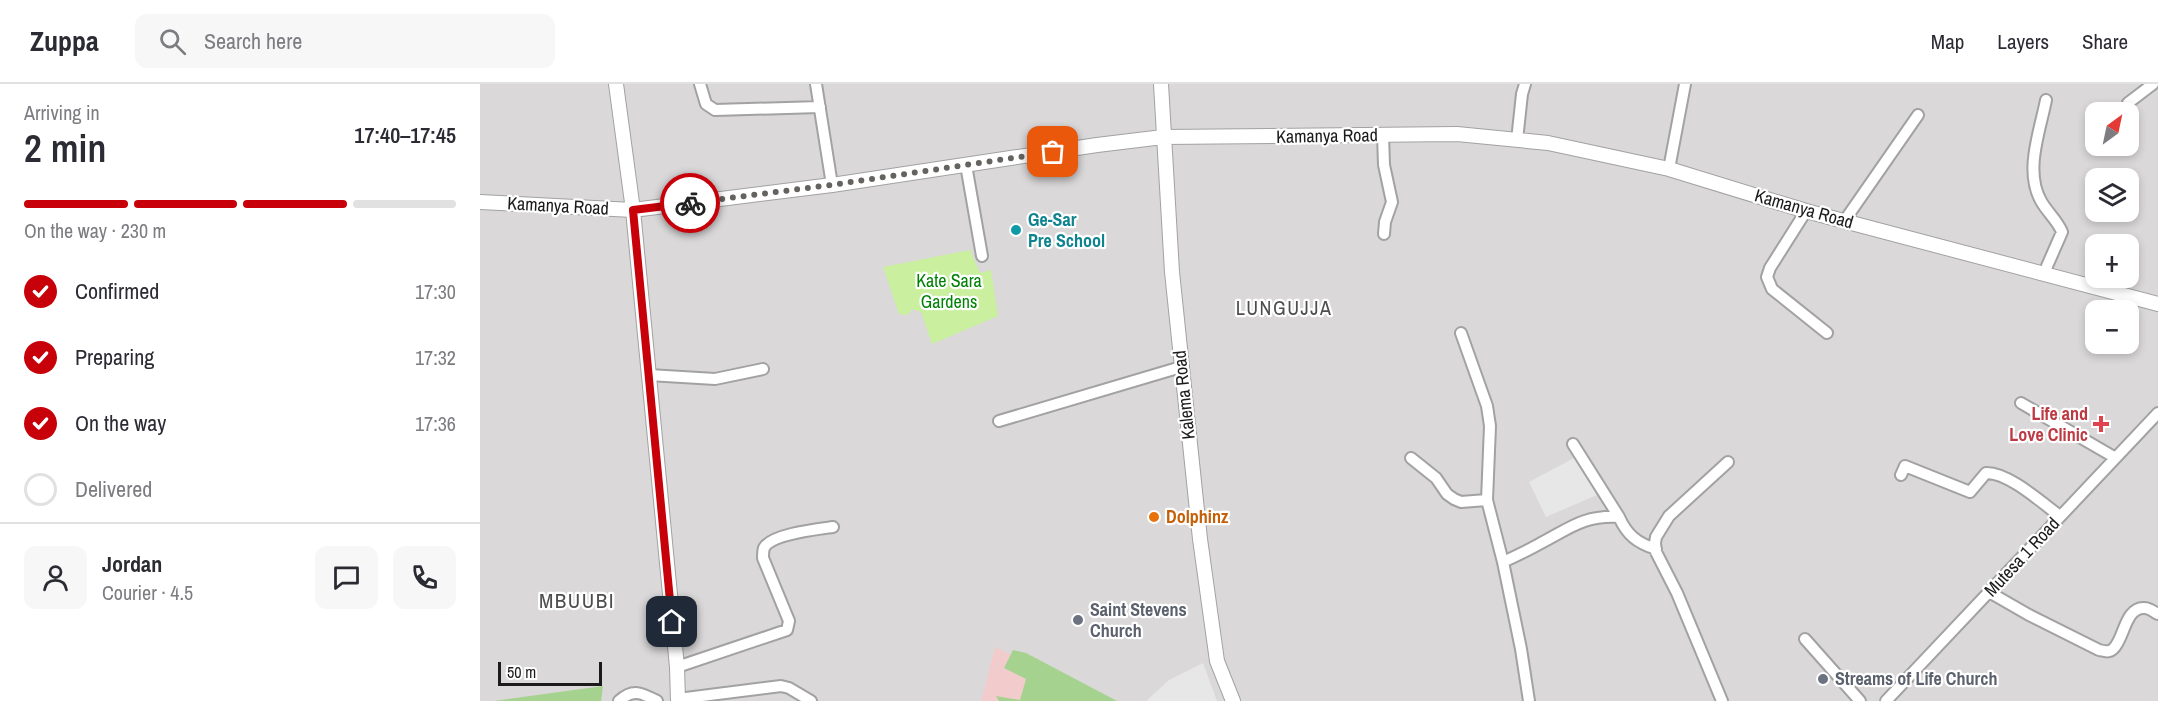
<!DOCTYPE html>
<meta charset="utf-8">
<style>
:root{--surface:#fff;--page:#f7f7f7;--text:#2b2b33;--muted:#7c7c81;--line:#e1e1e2;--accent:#c70009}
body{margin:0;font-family:"Archivo Narrow",sans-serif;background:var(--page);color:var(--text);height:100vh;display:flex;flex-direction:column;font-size:22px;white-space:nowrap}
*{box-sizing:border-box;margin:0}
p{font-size:20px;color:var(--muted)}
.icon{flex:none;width:33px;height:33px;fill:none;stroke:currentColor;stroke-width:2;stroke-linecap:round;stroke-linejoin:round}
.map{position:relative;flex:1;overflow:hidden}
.sheet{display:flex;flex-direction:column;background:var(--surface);width:480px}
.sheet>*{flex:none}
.needle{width:39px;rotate:33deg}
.fabs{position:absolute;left:1605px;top:18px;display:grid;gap:12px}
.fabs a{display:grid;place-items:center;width:54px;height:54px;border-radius:12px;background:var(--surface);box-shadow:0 3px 9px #0003;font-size:30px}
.scale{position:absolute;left:18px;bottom:15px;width:104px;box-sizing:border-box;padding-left:6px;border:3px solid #1b1b1b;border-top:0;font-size:16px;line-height:21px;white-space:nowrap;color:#1b1b1b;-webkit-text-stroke:4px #fff;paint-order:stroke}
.pin{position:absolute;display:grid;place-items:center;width:51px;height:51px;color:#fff;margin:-26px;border-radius:12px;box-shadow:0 3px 9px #0006}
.courier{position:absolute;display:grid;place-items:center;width:60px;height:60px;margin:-30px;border:4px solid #c70009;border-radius:50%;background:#fff;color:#222;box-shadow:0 2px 8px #0007}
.overview em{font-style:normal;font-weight:600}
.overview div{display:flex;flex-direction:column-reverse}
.overview{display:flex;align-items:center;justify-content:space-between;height:102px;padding:0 24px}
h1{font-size:39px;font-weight:600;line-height:45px}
.bar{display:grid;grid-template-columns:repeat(4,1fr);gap:9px 6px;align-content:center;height:72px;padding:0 24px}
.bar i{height:8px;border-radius:4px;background:var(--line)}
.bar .active{background:var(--accent)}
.bar p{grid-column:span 4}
.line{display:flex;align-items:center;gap:15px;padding:0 24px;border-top:2px solid var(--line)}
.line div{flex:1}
.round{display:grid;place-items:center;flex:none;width:63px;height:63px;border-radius:12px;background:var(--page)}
ol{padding:0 24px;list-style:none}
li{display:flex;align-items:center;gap:18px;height:66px}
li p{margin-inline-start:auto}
li .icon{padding:6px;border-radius:50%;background:var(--accent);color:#fff;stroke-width:4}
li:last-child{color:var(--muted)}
li i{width:33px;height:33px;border:3px solid var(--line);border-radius:50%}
header{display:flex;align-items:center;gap:36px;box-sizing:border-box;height:84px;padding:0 30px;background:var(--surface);border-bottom:2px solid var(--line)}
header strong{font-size:28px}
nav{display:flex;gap:33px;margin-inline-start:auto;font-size:21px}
.search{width:420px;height:54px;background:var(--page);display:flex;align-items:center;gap:15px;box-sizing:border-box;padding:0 21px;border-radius:12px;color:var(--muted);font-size:22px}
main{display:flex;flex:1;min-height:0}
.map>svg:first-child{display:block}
</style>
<header>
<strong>Zuppa</strong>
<div class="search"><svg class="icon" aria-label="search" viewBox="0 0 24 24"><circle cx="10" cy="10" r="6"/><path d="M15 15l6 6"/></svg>Search here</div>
<nav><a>Map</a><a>Layers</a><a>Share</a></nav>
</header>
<main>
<section class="sheet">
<div class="overview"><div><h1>2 min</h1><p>Arriving in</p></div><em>17:40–17:45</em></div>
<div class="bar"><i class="active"></i><i class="active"></i><i class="active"></i><i></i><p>On the way · 230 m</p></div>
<ol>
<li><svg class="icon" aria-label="check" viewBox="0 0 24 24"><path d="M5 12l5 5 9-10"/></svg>Confirmed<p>17:30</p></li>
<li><svg class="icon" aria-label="check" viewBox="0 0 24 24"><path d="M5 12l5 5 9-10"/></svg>Preparing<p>17:32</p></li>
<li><svg class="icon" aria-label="check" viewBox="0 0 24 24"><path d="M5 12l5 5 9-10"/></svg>On the way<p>17:36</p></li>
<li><i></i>Delivered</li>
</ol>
<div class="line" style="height:108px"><a class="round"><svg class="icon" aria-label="person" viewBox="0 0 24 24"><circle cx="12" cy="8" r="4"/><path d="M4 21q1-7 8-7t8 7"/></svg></a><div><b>Jordan</b><p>Courier · 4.5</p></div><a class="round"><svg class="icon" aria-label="chat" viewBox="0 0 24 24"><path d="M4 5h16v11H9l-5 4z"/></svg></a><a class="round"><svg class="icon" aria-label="phone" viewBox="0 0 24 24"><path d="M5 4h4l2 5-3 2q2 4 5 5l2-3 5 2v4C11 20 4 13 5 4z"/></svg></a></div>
</section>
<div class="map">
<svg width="1678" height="617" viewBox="0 0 1678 617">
<rect width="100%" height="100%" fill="#eee9df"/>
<!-- residential -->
<path fill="#dad8d8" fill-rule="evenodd" d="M0,0H1678V617H0ZM1616,28H1648V62H1616ZM1616,94H1648V128H1616ZM1616,160H1648V194H1616ZM1616,226H1648V260H1616Z"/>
<!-- commercial -->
<path fill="#f2cccc" d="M515,563L582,594L622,617H501Z"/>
<!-- grass -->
<path fill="#caef9f" d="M490,166L500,189L511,186L518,232L452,260L441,228L432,225L428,231L419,230L403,183Z"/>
<!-- forest -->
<path fill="#a6d290" d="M533,566L546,569L637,617H519L516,612L540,616L546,595L524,584Z
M123,602L121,617H14Z"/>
<!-- parking -->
<path fill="#e7e7e7" d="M1096,373L1117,411L1066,433L1049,398Z
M723,579L737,617H666L689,596Z"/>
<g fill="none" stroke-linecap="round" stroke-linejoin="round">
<!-- minor casing -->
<g stroke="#a2a2a2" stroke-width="14">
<path id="minor" d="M220,0L226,20L235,26L340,23
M336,0L352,101
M1648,19L1673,0
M903,51L904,81L912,118L905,138L904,150
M1037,56L1042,10L1045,0
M486,81L502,172
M1189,85L1205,0
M1326,127L1290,184L1287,193L1292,205L1347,249
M1365,136L1438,31
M1564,189L1582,148C1578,137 1567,128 1561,117C1544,87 1560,47 1566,16
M981,249L1007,322L1010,342L1007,416L1023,478L1041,565L1049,617
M169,291L235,295L283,285
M1541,319L1634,373
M519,337L701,283
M1093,360L1139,433C1147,451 1157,459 1176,465
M931,374L956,394L967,410L974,415L981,418L1007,416
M1421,391L1425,382L1490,408L1506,389C1528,388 1562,419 1580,432
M1023,478C1036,472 1049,466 1061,459C1090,444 1104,431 1139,433
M1509,508L1549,531L1619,566C1624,567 1629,569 1633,565C1644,556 1645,522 1665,524C1669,524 1674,528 1678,530
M1325,555L1380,617
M197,583L307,546L309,537L283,474C283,470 283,467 284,464C291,450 339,445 353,443
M198,615L301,602L309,604L331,617
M139,617C153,604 162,609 177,617
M1242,617L1197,509L1176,468L1175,459L1176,453L1189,432L1248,378
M1406,617L1678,329"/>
</g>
<!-- tertiary casing -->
<g stroke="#a2a2a2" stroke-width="16">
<path id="tertiary" d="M136,0L153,126L197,583L198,617
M681,0L692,188L720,455L737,577L753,617
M0,118L153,126L352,101L617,61L683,53L977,50L1068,59L1189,85L1326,127L1678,220"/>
</g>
<!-- minor -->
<use href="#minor" stroke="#fff" stroke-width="10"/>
<!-- tertiary -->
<use href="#tertiary" stroke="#fff" stroke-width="14"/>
</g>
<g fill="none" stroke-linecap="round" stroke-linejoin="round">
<!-- done -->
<path stroke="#656360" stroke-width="6" stroke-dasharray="0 10.8" d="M210,119L351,101L573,68"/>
<!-- route -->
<path stroke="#c70009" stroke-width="8" d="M192,538L153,126L210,119"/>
</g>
<!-- markers -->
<circle fill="#0f9aa8" stroke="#fff" stroke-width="2" cx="536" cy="146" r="6"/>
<path fill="#e0444e" stroke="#fff" stroke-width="2" d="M1618 331h6v6h6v6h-6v6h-6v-6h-6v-6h6z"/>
<circle fill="#e8710a" stroke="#fff" stroke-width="2" cx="674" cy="433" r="6"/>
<g fill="#6b7280" stroke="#fff" stroke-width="2">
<circle cx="598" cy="536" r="6"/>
<circle cx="1343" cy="595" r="6"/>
</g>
<g text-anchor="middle" stroke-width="4.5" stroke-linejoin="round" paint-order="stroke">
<!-- street labels -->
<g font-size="18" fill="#1b1b1b" stroke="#fff">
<text transform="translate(847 52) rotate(-1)" y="6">Kamanya Road</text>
<text transform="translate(78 122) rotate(3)" y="6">Kamanya Road</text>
<text transform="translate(1324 125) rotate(16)" y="6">Kamanya Road</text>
<text transform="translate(704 311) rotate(-96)" y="6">Kalema Road</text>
<text transform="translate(1542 473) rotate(-47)" y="6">Mutesa 1 Road</text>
</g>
<!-- culture labels -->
<g font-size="18" font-weight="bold" fill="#0d838f" stroke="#fff" text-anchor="start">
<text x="548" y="142">Ge-Sar<tspan x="548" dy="21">Pre School</tspan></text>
</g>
<!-- park labels -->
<g font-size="18" fill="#008205" stroke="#fff">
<text x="469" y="203">Kate Sara<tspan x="469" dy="21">Gardens</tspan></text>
</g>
<!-- health labels -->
<g font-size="18" font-weight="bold" fill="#be3a42" stroke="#fff" text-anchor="end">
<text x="1608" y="336">Life and<tspan x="1608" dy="21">Love Clinic</tspan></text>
</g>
<!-- food labels -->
<g font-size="18" font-weight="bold" fill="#c56008" stroke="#fff" text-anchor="start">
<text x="686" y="439">Dolphinz</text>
</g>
<!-- worship labels -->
<g font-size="18" font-weight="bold" fill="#5b616d" stroke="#fff" text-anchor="start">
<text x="610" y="532">Saint Stevens<tspan x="610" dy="21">Church</tspan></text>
<text x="1355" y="601">Streams of Life Church</text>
</g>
<!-- neighbourhood labels -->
<g font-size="20" letter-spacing="1.5" fill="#4e4e4e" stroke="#fff">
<text x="804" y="231">LUNGUJJA</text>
</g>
<!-- quarter labels -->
<g font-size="21" letter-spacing="1.5" fill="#4e4e4e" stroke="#fff">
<text x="97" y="524">MBUUBI</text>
</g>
</g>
</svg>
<div class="fabs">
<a><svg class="needle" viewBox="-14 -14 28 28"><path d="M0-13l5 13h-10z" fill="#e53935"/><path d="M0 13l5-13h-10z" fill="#7c7c81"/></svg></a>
<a><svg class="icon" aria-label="layers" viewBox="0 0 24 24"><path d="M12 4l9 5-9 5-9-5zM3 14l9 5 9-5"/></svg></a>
<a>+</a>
<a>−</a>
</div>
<div class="scale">50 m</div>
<div class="pin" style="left:573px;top:68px;background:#ea580c"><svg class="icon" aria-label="bag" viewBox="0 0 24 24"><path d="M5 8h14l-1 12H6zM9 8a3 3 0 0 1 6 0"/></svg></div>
<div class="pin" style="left:192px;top:538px;background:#1f2937"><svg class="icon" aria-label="home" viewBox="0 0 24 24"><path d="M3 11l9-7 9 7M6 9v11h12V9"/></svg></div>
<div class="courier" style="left:210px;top:119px"><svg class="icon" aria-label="bike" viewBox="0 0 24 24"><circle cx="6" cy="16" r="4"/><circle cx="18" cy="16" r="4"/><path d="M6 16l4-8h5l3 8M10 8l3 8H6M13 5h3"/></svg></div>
</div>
</main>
